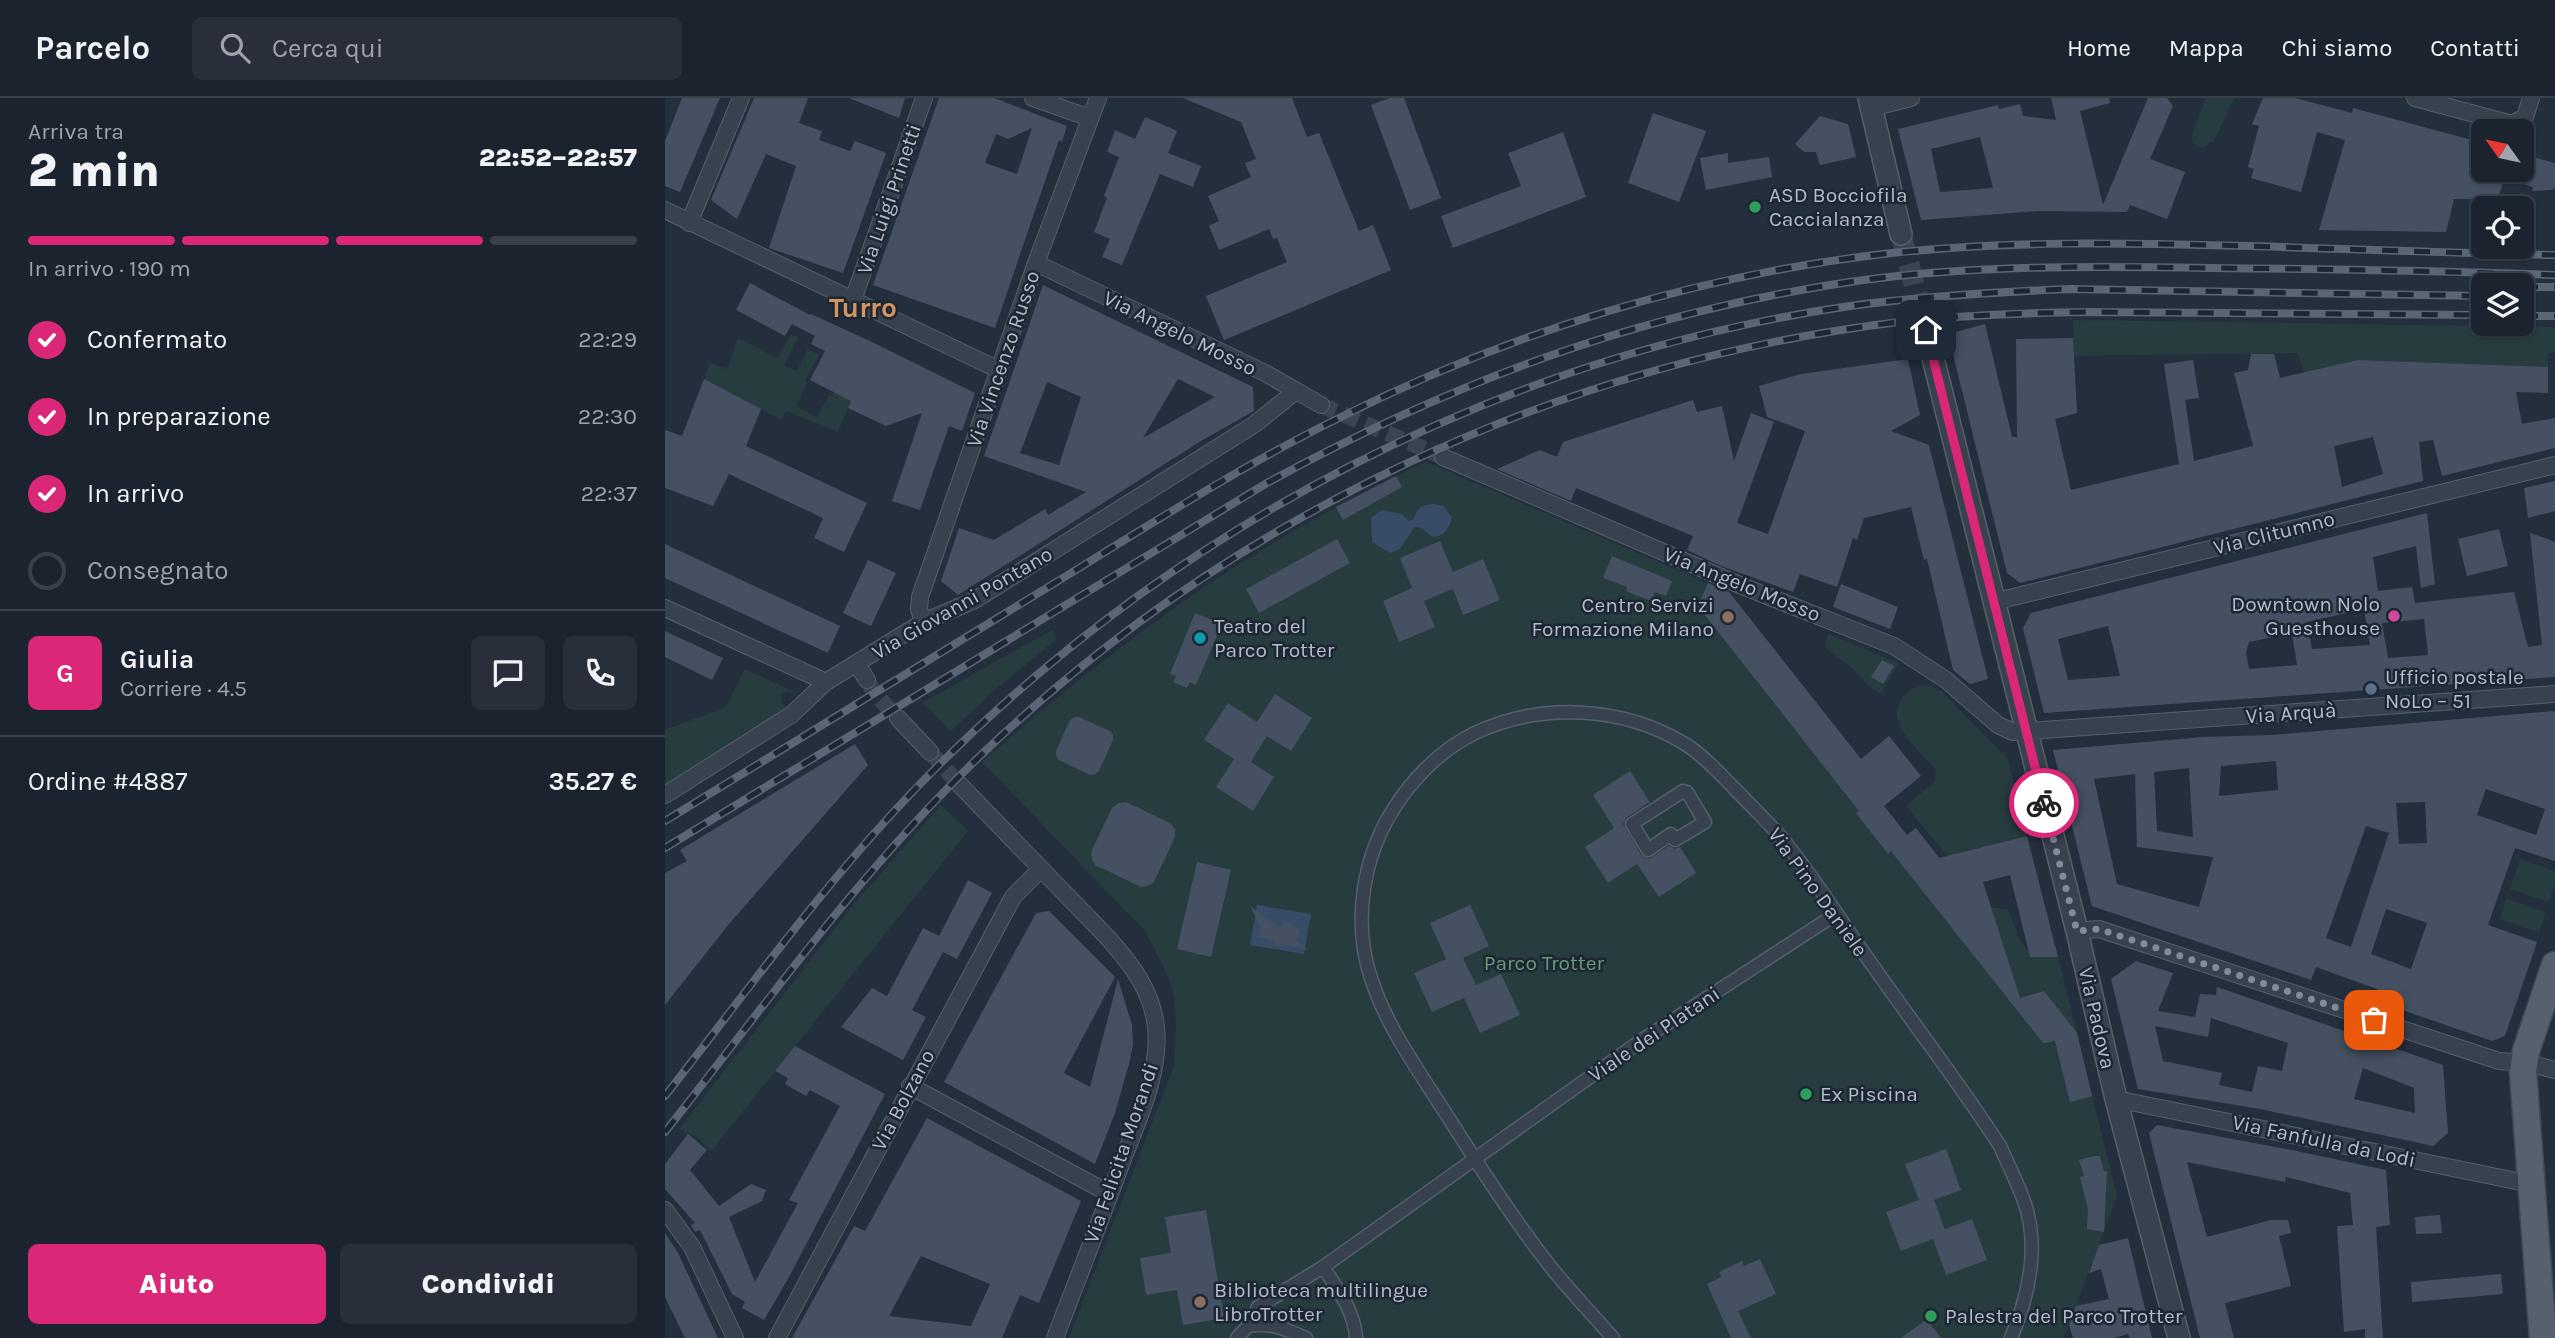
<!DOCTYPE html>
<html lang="it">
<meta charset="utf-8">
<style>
:root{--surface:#1b232e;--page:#282f3a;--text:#f1f3f6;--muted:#a0a4aa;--line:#39404a;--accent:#db2777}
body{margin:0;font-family:Karla,sans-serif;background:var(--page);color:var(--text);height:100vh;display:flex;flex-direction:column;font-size:26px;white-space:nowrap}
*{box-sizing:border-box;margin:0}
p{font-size:23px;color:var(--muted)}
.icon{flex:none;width:38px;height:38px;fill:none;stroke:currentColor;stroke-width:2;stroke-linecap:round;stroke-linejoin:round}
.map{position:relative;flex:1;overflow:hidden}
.sheet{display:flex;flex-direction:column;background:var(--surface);width:665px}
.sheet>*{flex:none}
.needle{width:46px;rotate:303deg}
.buttons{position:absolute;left:1806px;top:21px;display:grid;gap:14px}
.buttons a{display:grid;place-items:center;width:63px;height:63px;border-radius:10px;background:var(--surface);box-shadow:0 2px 5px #0004,0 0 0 2px var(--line);font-size:35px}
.pin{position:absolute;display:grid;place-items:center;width:60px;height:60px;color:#fff;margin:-30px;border-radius:14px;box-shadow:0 4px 10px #0006}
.courier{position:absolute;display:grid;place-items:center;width:70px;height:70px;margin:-35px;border:5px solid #db2777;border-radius:50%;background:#fff;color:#222;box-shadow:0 2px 9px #0007}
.headline em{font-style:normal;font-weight:800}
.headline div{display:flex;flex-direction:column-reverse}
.headline{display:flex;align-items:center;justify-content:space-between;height:119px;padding:0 28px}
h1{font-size:46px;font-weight:800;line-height:52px}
.bar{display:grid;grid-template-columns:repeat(4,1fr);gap:10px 7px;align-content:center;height:84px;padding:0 28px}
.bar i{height:9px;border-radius:5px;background:var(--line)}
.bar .current{background:var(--accent)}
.bar p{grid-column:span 4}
.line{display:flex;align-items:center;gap:18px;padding:0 28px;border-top:2px solid var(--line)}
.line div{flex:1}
.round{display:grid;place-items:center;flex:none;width:74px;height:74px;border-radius:10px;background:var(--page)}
ol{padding:0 28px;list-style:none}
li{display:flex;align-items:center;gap:21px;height:77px}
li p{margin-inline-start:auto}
li .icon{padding:7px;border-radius:50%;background:var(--accent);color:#fff;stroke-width:4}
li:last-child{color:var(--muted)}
li i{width:38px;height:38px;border:4px solid var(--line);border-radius:50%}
.cta{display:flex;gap:14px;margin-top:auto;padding:14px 28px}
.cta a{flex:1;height:80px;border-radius:10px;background:var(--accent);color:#fff;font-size:28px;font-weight:800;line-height:80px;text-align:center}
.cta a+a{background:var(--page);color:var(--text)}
header{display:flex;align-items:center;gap:42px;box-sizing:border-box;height:98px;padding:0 35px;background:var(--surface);border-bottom:2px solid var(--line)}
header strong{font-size:33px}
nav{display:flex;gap:38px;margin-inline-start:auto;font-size:24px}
.search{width:490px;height:63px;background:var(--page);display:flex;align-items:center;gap:18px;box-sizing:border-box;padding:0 24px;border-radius:10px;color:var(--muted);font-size:26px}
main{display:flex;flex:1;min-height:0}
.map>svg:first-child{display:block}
</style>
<header>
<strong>Parcelo</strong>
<div class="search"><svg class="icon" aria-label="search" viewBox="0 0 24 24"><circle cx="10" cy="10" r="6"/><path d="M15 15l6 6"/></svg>Cerca qui</div>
<nav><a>Home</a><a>Mappa</a><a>Chi siamo</a><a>Contatti</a></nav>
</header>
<main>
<section class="sheet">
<div class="headline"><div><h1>2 min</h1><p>Arriva tra</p></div><em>22:52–22:57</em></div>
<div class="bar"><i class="current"></i><i class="current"></i><i class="current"></i><i></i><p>In arrivo · 190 m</p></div>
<ol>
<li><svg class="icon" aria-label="check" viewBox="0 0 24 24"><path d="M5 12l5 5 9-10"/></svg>Confermato<p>22:29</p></li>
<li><svg class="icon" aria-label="check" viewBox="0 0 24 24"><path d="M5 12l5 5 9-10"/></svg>In preparazione<p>22:30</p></li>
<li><svg class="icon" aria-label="check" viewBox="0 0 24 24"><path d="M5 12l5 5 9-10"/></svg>In arrivo<p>22:37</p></li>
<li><i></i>Consegnato</li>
</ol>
<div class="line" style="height:126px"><b class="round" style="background:var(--accent);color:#fff">G</b><div><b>Giulia</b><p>Corriere · 4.5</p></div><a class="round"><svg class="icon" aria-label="chat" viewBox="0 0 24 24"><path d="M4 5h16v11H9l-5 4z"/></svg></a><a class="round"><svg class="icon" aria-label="phone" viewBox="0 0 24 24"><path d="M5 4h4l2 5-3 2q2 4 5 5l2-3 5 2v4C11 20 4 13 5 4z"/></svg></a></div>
<div class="line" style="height:91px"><div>Ordine #4887</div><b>35.27 €</b></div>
<div class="cta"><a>Aiuto</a><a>Condividi</a></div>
</section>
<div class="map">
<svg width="1890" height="1240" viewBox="0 0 1890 1240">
<rect width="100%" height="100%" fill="#242f3e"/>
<!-- green -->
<path fill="#263c3f" d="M1541,0H1569L1549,43L1537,50L1529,46L1526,38Z
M1408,222L1890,229V255H1883V269L1693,262L1639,275L1633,255L1409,258Z
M126,236L133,240L119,267L132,273L143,251L154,257L140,283L142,285L131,308L152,319L164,297L167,298L181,271L196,279L173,334L121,313L117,322L39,282L45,265L62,271L73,240L112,260Z
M761,364L1064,494L1221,693L1213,700L1242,737L1251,730L1313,808L1343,811C1355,842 1355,858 1393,859L1452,1098L1399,1240H404L509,968L511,926L509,898L501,874L481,834L317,664C455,542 593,441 761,364Z
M387,532L392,541L331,591L286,633L257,605Z
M1163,536L1234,565L1216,595C1201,590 1194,574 1182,566C1174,561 1166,555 1160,548Z
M80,571L129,594L131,598L123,593L116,597L117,606L123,610L0,688V632L61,609Z
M1257,587H1263L1276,593L1338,655L1343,662L1362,738L1282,758L1241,708L1270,683L1271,671C1256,655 1221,626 1235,603C1241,594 1247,590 1257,587Z
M276,707L303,733L46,1053L31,1039L14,1031L189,806Z
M1855,761L1890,773V785L1884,804L1845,791Z
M1841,801L1881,814L1874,834L1835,821Z"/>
<!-- water -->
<path fill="#394c67" d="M769,406L779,408L787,420C784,430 779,439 767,439L757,430L750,429L735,451L725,455L707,444L706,420L717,412L737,416L744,423L749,421C752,410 757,407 769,406Z
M592,807L646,816L639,856L585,847Z"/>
<!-- building -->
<path fill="#455162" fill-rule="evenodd" d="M17,0H55L15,94L0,88V43Z
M89,0H143L134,25L157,33L154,42L185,53L190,43L221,55L178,175L104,150L131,68L101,56L72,121L46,102Z
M184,0H240L234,20Z
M274,0H329L402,28L397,44L394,42L330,230L208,187ZM367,30L352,76L320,65L331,36L343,41Z
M518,0H627L642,39L654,35L694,133L708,127L726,172L559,242L541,198L622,164L612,140L608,141L604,131L554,152L544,128L554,123L543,98L586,79L580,65L591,61L576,24Z
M725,0H739L776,100L745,112L706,7Z
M1386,0H1444L1445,5L1415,13L1438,107L1483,0H1502L1508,8L1485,61L1520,74L1502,121L1465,107L1462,114L1372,113L1256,122L1233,31L1333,7L1334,11L1355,6L1358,18L1391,22ZM1315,39L1328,90L1275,94L1266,51Z
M1598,0H1630L1687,15L1688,10L1818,45V72H1857V56L1890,65V89L1887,92L1867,93L1868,89L1839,80L1833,101H1789L1781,134L1654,132L1680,42L1652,34L1636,94L1586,80L1589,71L1583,69L1594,28L1587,26Z
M988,15L1041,33L1014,104L963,85Z
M1155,18L1183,26L1191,59L1155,67L1151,54H1139L1130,46Z
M480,19L512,33L503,55L536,68L528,89L495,76L457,167L437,159L445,141L429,134L442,100L439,98L454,59L442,54L450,32L470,41Z
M898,34L921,99L788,150L776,118L856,88L843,55Z
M1063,55V65L1104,59L1107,79L1041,92L1035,60Z
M85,185L145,217L146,216L209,245L310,295L297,333L284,328L255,412L227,403L257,315L221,328L183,310L186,303L145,282L160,253L146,246L150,238L127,226L120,238L71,212Z
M378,187L588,289L589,313L536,343L293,497L276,483L294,430L329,442L380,411L383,417L421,394L319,358ZM513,281L550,299L478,340ZM382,284L416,299L394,367L355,355Z
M1320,226L1347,339H1352L1351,241L1408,240L1412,315L1390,321L1406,392L1514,366L1499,266L1528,262L1534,300L1520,302L1529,363L1588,348L1569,275L1583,272L1586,256H1609L1615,280L1693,262L1883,269V295L1851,294L1857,326L1890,320V350L1777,378L1768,342L1754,344L1758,383L1355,485L1342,475L1283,236ZM1708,339L1718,376L1677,389L1669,348Z
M1243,261L1255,317L1226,333L1264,347L1323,581L1305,586L1288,572L1262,461L1259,462L1246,409L1199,420L1192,442L1188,440L1172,489L1135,476L1128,494L1056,468L1022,452L1028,438L911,390L906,403L832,371L875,352L892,359L898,344L1028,302L1032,314L1057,308L1069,363L1086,315L1109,324L1072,425L1103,436L1140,333L1102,319L1094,288L1136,276Z
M39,281L96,311L81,348L202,405L179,454L149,440L158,420L64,376L48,408L0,390V332L17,338Z
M731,378L737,389L678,422L671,409Z
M1890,383V413L1863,420L1859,390Z
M1762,415L1770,486L1756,490L1751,448L1708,459L1713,493L1747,489L1750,505L1849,494L1863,549L1877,547L1865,435L1890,444V579L1379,615L1358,530L1366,515ZM1699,511L1705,547L1647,551L1642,524ZM1759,521L1763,557L1723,560L1717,525ZM1443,528L1455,578L1403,582L1393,541ZM1627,535L1632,567L1584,571L1581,555L1584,544Z
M1834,431L1843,468L1802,478L1793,441Z
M672,441L685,465L594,515L581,491Z
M775,443L788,474L818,461L835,502L798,517L788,491L773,497L759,503L770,529L734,544L718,503L747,490L735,460Z
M0,446L175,528L163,555L0,480Z
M947,458L1007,483L1001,498L990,494L986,503L961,493L962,489L938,480Z
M203,462L231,475L206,528L178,515Z
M1043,485L1064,494L1196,661L1224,638L1256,678L1219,708L1242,737L1251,730L1274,760L1362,738L1393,859H1365L1345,777L1318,784L1355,900L1379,893L1412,935L1427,998L1405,1004L1390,943L1378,945L1226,753L1223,756L1191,715L1194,713L1039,516L1030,515Z
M1176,486L1233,509L1225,531L1168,509Z
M530,515L557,526L531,587L525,584L522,590L508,584L511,578L505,576Z
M0,533L58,560L47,582L0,559Z
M1217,562L1229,568L1218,586L1206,579Z
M610,596L647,620L626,653L602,638L593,652L586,664L609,679L588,713L551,689L569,661L539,642L563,605L592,624Z
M1890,613V763L1850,750L1823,827L1872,844L1840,938L1827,943L1708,902L1712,891L1651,869L1646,882L1427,808L1388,652L1538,639L1607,637ZM1611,663L1613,692L1554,698L1556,668ZM1524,670L1528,739L1492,733L1489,674ZM1470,676L1472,749L1548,759L1534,809L1452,786L1429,681ZM1821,691L1880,711L1871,737L1812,717ZM1760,704L1762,745L1734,746L1731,705ZM1701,728L1724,735L1686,849L1661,840ZM1721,811L1762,825L1746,871L1706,856Z
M409,619H414L445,633L448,637V642L434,673L430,676L425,677L394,662L391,658V653L405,622Z
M190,646L203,667L64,826L0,907V775L22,763L15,752Z
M965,673L985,704L962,719L958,726L976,757L984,761L1004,748L1010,751L1015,749L1031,775L994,799L972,766L943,785L920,749L949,730L928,697Z
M461,704L505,725L510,731V739L489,784L483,788L476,789L441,772L431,768L427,761L426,754L447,710L454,705Z
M532,764L566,772L546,859L512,851Z
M303,782L327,795L292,861L278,854L247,912L261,919L238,962L176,929L207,890L222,898L258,830L274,838Z
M805,807L824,848L798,860L811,887L836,876L855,917L815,935L799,900L767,914L749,875L781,861L765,825Z
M585,808L614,829L621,822L636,835L630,841L643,852L625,847L611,848L610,843L591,838L596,830Z
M384,813L450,879L399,975L425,989L453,881L467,927L468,946L464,966L450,1015L430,1066L279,984L371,815Z
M1471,863L1508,875L1493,913L1530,919L1535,896L1551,897L1552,889L1778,967L1783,1035L1768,1048L1595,1011L1473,991L1446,881ZM1546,920L1623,945L1617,973L1593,968L1587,994L1554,987L1557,975L1498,963L1490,928L1543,939ZM1698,970L1749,990L1750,1015L1689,1001Z
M130,948L220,996L124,1179L99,1222L77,1210L80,1204L67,1196L35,1132L30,1134L26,1127L30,1125L0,1091V1066L23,1036L42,1052L25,1072L54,1108L86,1086L101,1092L97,1103L64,1119L90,1184L133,1105L124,1102L175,1008L145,992L141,998L120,986L123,980L110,973Z
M262,1020L416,1103L374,1205L355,1197L337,1240H127L189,1128L200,1133ZM256,1158L325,1186L306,1228L224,1218Z
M1492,1027L1627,1052L1721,1072L1725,1127L1711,1129L1718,1240H1700V1231L1679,1234L1672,1128L1688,1127L1685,1095L1621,1079L1620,1084L1522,1064L1542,1139L1606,1122H1623L1626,1135L1614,1138L1626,1188L1560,1205L1569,1240H1535L1484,1035Z
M1281,1051L1296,1092L1269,1102L1280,1131L1307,1121L1322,1162L1281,1177L1268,1141L1236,1153L1221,1114L1254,1102L1240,1066Z
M1429,1058H1435L1439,1073H1442L1439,1134L1422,1131L1423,1111L1415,1079L1419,1078L1414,1062Z
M541,1112L559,1220L518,1227L512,1192L481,1197L475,1160L506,1155L500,1119Z
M1775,1117L1777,1135L1751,1136L1750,1119Z
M0,1135L13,1155L53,1240H20L0,1199Z
M1463,1140L1487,1240H1465L1463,1236L1449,1240H1408L1404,1227L1411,1208L1444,1201L1436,1171L1424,1175L1434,1147Z
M1095,1161L1111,1196L1073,1213L1086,1240H1066L1042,1186L1056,1179L1054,1174L1077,1163L1079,1168Z
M1836,1176L1838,1196L1747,1204L1746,1184Z
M1262,1221L1276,1240H1236Z"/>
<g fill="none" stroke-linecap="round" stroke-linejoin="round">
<!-- minor-tunnel -->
<path stroke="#3a4453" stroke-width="16" stroke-dasharray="16 8" stroke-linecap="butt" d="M656,307L778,359
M202,582L211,597L233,620
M265,654L295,687"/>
<!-- tertiary-tunnel -->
<path stroke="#3a4453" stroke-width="21" stroke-dasharray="21 10" stroke-linecap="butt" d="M1236,136L1261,232"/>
<!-- pedestrian casing -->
<g stroke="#565f6c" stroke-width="15">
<path id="pedestrian" d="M1018,693L1022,694L1040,724L1010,742L1006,736L983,752L967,726Z
M658,1169C672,1190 690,1214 691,1240
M583,1228C606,1224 620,1231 641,1240
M572,1240L583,1228L593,1209L658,1169L974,944L1171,816
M948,1240C927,1216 905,1193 885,1168C845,1117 809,1060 774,1005C747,963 716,919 703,870C689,818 699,760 726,715C746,682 775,652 810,635C876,604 958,608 1020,646C1038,657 1054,675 1069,690C1087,709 1108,728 1124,749C1154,787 1180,829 1208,868C1250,928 1295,986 1335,1048C1343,1066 1352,1084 1359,1103C1375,1148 1364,1197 1346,1240"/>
</g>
<!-- minor casing -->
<g stroke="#565f6c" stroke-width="18">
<path id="minor" d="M368,0L425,20
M1750,0L1847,26L1860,19L1866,0
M1206,10L1246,0
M0,112L334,272
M24,125L76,0
M371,165L600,275L656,307
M188,202L259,0
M778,359L1077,488L1229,548L1281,582L1333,627L1348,634L1890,596
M1328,504L1890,367
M0,510L161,584
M258,524L254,511L255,499L371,165L433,0
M192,566L202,582
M233,620L265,654
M295,687L444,841C467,867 487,893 491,929C496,976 471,1026 455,1069C434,1126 412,1183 390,1240
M0,697L126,617L161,584L258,524L310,502L590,326L631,293
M1412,833L1434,831L1834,963L1863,965L1890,972
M245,988L445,1096
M1451,1001L1866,1086
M0,1112L27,1149L70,1240
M112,1240L348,799L375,772"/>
</g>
<!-- tertiary casing -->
<g stroke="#565f6c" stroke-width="24">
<path id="tertiary" d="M1204,0L1236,136
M1261,232L1412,833L1451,1001L1514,1240"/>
</g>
<!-- primary casing -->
<g stroke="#414a57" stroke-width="29">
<path id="primary" d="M1878,1240L1858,974L1861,953L1890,867"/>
</g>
<!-- pedestrian -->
<use href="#pedestrian" stroke="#38414e" stroke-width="12"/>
<!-- minor -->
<use href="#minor" stroke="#38414e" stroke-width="16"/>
<!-- tertiary -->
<use href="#tertiary" stroke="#38414e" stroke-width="21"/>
<!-- primary -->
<use href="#primary" stroke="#56606e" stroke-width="26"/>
<!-- rail casing -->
<g stroke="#5a6575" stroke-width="8">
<path id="rail" d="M1857,189H1890
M1857,218H1890
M0,723C119,650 238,578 357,505C461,442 564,374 674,320C844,235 1029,178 1218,156C1340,142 1462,145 1584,148C1686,151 1788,155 1890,157
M0,750L602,385C790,282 978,214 1191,183C1308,167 1426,168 1544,170C1659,171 1775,173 1890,177
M0,998C83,892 163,780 258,683C507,429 832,259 1185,208C1258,198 1332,194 1405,191L1818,198
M0,1034C101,906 197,771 315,658C565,418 891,265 1234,224C1297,217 1361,215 1424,214L1818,217"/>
</g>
<!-- rail -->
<use href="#rail" stroke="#1d2633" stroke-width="5" stroke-dasharray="16" stroke-linecap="butt"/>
</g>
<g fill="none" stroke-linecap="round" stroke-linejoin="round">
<!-- done -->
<path stroke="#828b98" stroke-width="7" stroke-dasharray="0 12.6" d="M1379,705L1412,833L1434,831L1709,922"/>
<!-- route -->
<path stroke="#db2777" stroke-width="9" d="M1261,232L1379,705"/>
</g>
<!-- markers -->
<g fill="#2e9e5b" stroke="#1d2633" stroke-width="2.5">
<circle cx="1090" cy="109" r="7"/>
<circle cx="1141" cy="996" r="7"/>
<circle cx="1266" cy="1218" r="7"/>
</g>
<circle fill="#d1479c" stroke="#1d2633" stroke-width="2.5" cx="1729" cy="518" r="7"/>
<g fill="#8d6e63" stroke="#1d2633" stroke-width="2.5">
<circle cx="1063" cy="519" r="7"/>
<circle cx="535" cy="1204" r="7"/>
</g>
<circle fill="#0f9aa8" stroke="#1d2633" stroke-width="2.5" cx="535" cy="540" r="7"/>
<circle fill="#5c6f8a" stroke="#1d2633" stroke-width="2.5" cx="1706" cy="591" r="7"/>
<g text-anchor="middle" stroke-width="5" stroke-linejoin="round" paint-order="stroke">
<!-- poi labels -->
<g font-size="21" fill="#b4bcc9" stroke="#1d2633" text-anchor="start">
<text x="1104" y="104">ASD Bocciofila<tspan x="1104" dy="24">Caccialanza</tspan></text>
<text x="1715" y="513" text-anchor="end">Downtown Nolo<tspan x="1715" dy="24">Guesthouse</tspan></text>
<text x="1049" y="514" text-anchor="end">Centro Servizi<tspan x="1049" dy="24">Formazione Milano</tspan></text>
<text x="549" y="535">Teatro del<tspan x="549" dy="24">Parco Trotter</tspan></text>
<text x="1720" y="586">Ufficio postale<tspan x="1720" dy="24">NoLo – 51</tspan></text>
<text x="1155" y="1003">Ex Piscina</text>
<text x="549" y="1199">Biblioteca multilingue<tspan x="549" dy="24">LibroTrotter</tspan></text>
<text x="1280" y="1225">Palestra del Parco Trotter</text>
</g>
<!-- street labels -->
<g font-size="21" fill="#b4bcc9" stroke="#1d2633">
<text transform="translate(224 101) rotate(-71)" y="7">Via Luigi Prinetti</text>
<text transform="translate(515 235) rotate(26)" y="7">Via Angelo Mosso</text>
<text transform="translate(338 261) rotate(-71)" y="7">Via Vincenzo Russo</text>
<text transform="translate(1609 435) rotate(-14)" y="7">Via Clitumno</text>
<text transform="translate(1077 486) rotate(22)" y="7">Via Angelo Mosso</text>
<text transform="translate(297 505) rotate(-30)" y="7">Via Giovanni Pontano</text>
<text transform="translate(1626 615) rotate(-4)" y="7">Via Arquà</text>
<text transform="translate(1153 794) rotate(54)" y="7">Via Pino Daniele</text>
<text transform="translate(1432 920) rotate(77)" y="7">Via Padova</text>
<text transform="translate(989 936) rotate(-34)" y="7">Viale dei Platani</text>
<text transform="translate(238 1002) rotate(-62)" y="7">Via Bolzano</text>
<text transform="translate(1659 1043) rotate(12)" y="7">Via Fanfulla da Lodi</text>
<text transform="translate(456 1055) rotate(-71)" y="7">Via Felicita Morandi</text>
</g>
<!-- park labels -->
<g font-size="21" fill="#6b9a76" stroke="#1d2633">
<text x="879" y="872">Parco Trotter</text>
</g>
<!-- district labels -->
<g font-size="28" font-weight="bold" fill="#d59563" stroke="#1d2633">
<text x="198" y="219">Turro</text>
</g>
</g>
</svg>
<div class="buttons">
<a><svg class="needle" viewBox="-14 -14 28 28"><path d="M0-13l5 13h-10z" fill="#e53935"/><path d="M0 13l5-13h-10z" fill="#a0a4aa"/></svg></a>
<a><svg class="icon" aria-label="locate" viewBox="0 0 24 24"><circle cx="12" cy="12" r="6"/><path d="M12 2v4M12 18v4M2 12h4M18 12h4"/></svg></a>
<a><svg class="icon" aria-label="layers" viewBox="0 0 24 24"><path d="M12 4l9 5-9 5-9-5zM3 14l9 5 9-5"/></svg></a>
</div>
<div class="pin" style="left:1709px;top:922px;background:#ea580c"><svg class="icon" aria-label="bag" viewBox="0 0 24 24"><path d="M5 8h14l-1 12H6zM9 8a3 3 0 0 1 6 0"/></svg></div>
<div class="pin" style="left:1261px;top:232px;background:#1f2937"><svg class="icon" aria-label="home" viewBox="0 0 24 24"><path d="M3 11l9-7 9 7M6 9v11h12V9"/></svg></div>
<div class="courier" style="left:1379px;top:705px"><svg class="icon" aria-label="bike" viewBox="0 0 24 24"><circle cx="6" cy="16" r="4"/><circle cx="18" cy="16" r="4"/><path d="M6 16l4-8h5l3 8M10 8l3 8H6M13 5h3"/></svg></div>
</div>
</main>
